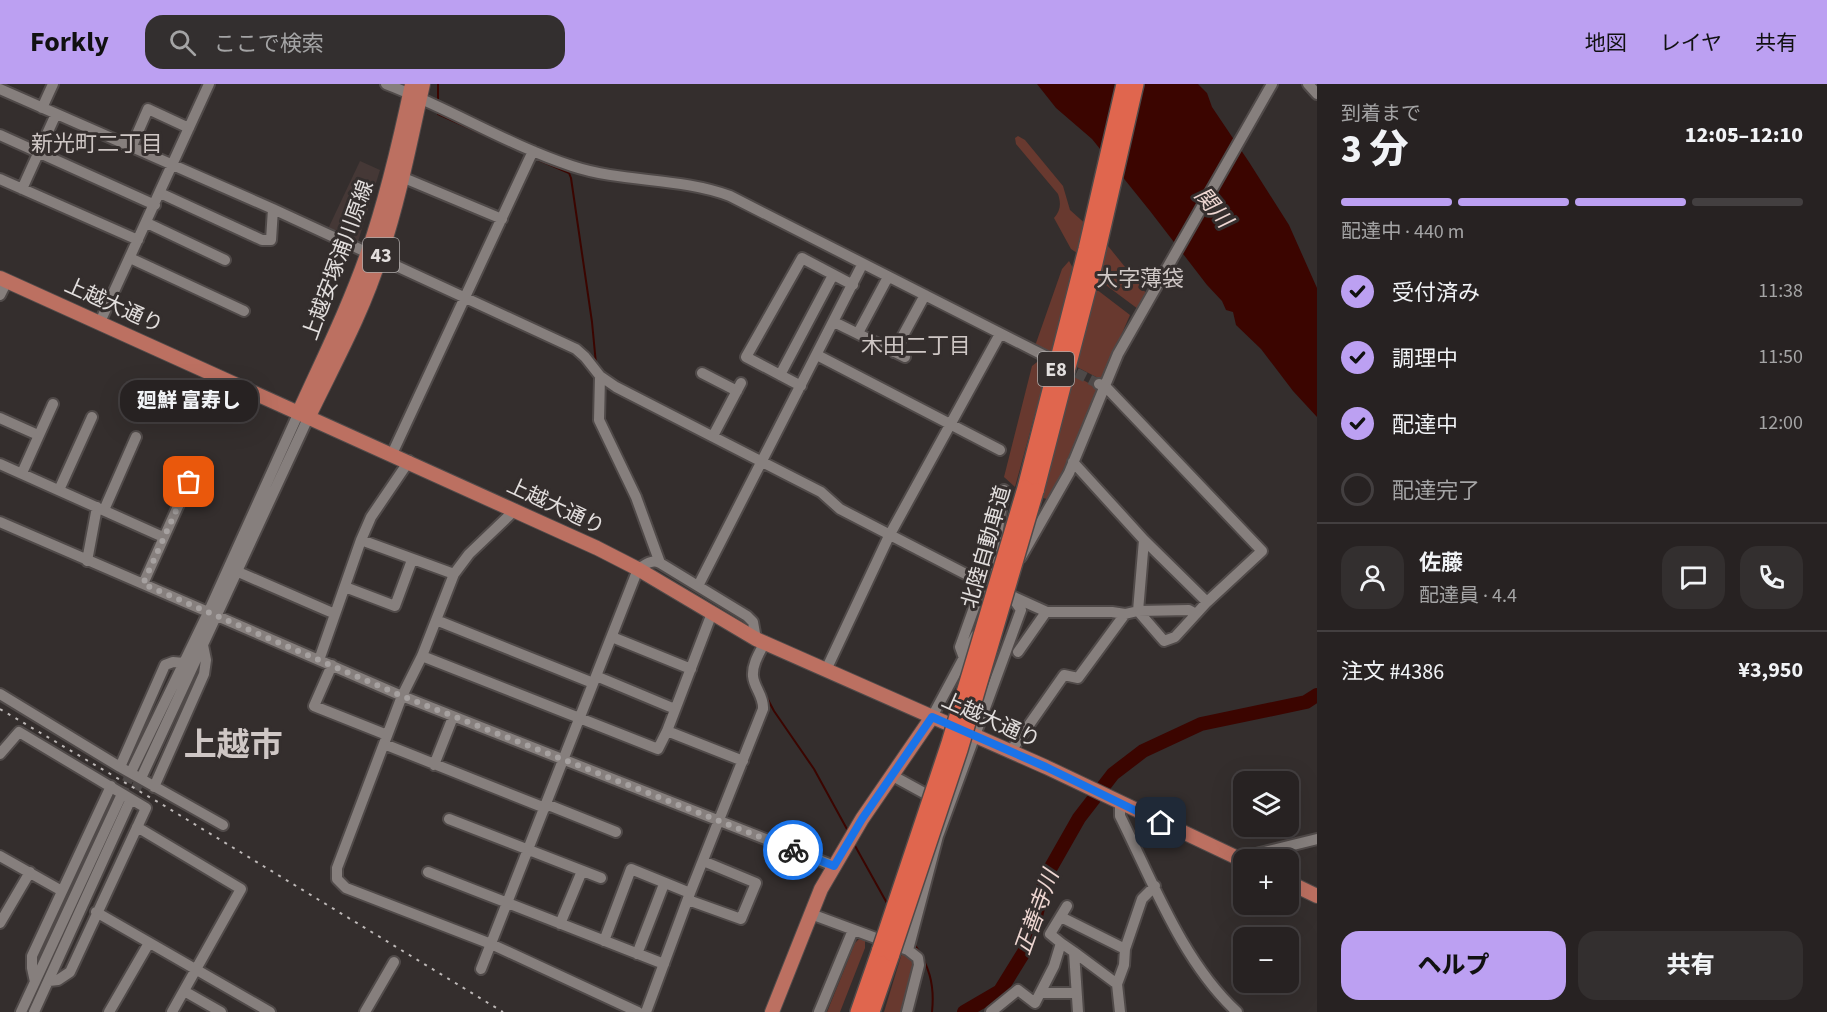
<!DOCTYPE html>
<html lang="ja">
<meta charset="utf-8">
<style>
:root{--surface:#272222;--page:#332f2f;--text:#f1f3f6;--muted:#a4a4a5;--line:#433f40;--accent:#bca0f2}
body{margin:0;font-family:"Source Sans 3","Noto Sans JP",sans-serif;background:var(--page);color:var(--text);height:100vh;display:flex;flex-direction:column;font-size:22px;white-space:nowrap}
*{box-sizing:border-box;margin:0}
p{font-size:20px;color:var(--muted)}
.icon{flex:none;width:33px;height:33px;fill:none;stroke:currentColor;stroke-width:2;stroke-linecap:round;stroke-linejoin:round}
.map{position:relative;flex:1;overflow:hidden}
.details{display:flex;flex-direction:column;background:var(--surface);width:510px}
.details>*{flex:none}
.tools{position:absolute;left:1233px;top:687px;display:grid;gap:12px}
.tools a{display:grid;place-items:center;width:66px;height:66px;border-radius:12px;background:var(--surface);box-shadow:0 6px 24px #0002,0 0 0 2px var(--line);font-size:30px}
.pin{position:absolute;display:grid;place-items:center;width:51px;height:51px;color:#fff;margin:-26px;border-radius:12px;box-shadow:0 3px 9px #0006}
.courier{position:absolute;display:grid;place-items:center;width:60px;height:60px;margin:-30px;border:4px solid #1a73e8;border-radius:50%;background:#fff;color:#222;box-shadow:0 2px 8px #0007}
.bubble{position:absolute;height:42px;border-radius:18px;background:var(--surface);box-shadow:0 6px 24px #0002,0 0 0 2px var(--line);font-size:20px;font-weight:800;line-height:42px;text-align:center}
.head em{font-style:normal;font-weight:800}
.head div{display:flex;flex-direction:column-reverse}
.head{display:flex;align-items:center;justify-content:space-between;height:102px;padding:0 24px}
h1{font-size:39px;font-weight:800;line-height:45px}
.bar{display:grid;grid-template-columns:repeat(4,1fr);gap:9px 6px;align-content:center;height:72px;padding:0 24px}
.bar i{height:8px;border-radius:4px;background:var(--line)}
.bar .selected{background:var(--accent)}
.bar p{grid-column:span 4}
.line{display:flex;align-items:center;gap:15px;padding:0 24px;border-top:2px solid var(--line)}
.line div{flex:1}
.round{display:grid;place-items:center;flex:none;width:63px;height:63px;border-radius:18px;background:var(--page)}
ol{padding:0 24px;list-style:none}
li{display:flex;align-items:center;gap:18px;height:66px}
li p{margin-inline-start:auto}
li .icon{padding:6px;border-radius:50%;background:var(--accent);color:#111;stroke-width:4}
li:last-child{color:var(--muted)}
li i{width:33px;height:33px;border:3px solid var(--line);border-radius:50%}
.button{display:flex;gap:12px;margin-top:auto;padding:12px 24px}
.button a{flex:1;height:69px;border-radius:18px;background:var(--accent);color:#111;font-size:24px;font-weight:800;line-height:69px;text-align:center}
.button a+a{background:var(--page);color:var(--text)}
header{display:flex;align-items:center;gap:36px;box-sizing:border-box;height:84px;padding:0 30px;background:var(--accent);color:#111}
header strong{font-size:28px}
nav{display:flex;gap:33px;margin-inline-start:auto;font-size:21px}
.search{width:420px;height:54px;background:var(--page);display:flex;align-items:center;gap:15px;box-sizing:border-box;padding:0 21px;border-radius:18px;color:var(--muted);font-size:22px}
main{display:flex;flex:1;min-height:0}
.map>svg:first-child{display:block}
</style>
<header>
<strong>Forkly</strong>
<div class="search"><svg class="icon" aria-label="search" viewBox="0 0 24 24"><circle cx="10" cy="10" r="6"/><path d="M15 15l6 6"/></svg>ここで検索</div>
<nav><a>地図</a><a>レイヤ</a><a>共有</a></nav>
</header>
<main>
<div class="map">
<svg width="1317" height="928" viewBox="0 0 1317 928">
<rect width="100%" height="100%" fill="#342e2d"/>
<!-- built -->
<path fill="#453836" d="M360,77L380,86L357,161L327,147Z"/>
<!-- green -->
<path fill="#68392f" d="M1018,52L1025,56L1063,102L1070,126L1089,143L1080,171L1071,165L1054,134C1061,126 1061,119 1058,110L1016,60L1015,54Z
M1104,157L1146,209L1138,225L1095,193Z
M1069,177L1073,184L1051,270L1035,262L1062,185Z
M1096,205L1130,231L1103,293L1100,295L1075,282L1085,241Z
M1041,275L1049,279L1015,403L1004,393L1032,282Z
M1072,290L1094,302L1098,308L1092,324L1051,411L1047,415L1039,413Z
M859,855L865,856V864L840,928H827L855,859Z
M902,869C906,870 911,872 913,876C918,886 906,917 903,928H884Z"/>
<!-- water -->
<path fill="#3b0500" d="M1037,0H1198L1207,9L1212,23L1249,78L1289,141L1317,204V333L1293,307L1261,265L1236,241L1233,228L1226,226L1222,217L1207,201L1150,127L1092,55L1056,24Z"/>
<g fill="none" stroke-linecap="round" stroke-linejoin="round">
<!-- stream -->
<path stroke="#3b0500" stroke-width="2" d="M438,19V0
M438,28V30L526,70
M534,74L569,89L571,94L592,238L596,280
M758,587L766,567
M764,608L774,627L814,685L848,747
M854,760L888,821
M913,858C929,881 935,900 932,928"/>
<!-- river -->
<path stroke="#3b0500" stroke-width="14" d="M964,928L1000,907L1029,860L1046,792L1079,734L1113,690L1143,667L1201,640L1306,618L1317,611"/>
<!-- minor-tunnel -->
<path stroke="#4e4948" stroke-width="10" stroke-dasharray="10 5" stroke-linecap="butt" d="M1063,282L1099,300
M121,712L132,686
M129,719L142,692"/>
<!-- minor casing -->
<g stroke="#504a49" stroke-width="14">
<path id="minor" d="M386,0C449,24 508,61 572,82C623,99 679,93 730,112L1047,273
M1308,0L1317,10
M0,5L273,125L576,265L585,273L600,292L616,303L821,408L840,425L983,499L1047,528H1112L1125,530L1138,527L1164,557L1175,553L1207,518L1262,467L1105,302L1099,300
M42,24L53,0
M0,51L155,121
M131,64L148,25L189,44
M404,94L502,135
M0,95L138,156
M22,105L56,30
M160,109L262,156H271L273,125
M147,139L225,176
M130,174L244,227
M0,211L7,197
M100,238L209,0
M834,238L905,273
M858,249L888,193
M894,268L925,211
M817,271L1000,366
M702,289L737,307
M780,291L833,191
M600,292L599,336L636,413L660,479
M801,302L746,273L802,174L853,201
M0,334L38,351
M713,352L741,299
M392,370L533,67
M1073,378L1144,456L1207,518
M0,380L163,453
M22,389L53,320
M59,406L92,333
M104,426L136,353
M515,426L469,470L454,490L422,572L402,612L337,784V795L346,804L491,860L638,928
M0,438L402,612L834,782
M361,456L371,433L409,377
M1144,456L1138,527L1189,526L1196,530
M1021,473L1069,389L1118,270L1272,0
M87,477L97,423
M236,487L335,530
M143,500L197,380
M698,502L862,181
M345,503L395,522L412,476
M712,529L667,647L743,677
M436,536L593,599
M612,553L691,585
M1018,568L1046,528
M422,572L658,665L667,647
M964,574L960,563L995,465L1004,406
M319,576L361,456L454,490
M332,581L314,622L387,651
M826,586L889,452L1000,250
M596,592L675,625
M0,610L120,683L223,741
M932,633L976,551
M384,660L545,724
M1010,668L1064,591L1078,594L1125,530
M0,670L19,648L146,724L70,888L58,896L49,897
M434,681L453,633
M120,683L165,581L173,578L184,579
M132,686L208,529L299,328
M142,692L309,332
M893,692L935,715
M154,703L204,590L206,576L203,561
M1120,719V732C1153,798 1182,877 1237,928
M546,720L616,748
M449,735L601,794
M137,743L241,805L172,928
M0,772L62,807
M1252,776L1256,770L1317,755
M428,788L664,880
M688,816L741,835L756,799L703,777
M96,828L270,928
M811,830L908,866L938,752L1021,526L1012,513
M1061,833L1125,865
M0,839L30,788
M560,840L582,787
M604,857L631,785L690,809
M1061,859L1050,850L1067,822
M637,870L664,800
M481,885L638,485C646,480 652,475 660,479L747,532L753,538L756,555
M35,898L32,884V872L111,702
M184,907L221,928
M1040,909H1076
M21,928L121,712
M34,928L129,719
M109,928L149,859
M365,928L394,878
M646,928L690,809L763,625C764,612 754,604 753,592C752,580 760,568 765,558
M819,928L853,846
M907,928L919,881L918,874L908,866
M991,928L1018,906L1035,919L1054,882L1061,859L1074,868
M1078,928L1074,868L1117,900
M1120,928L1117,900L1124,881L1125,865L1142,815L1155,802"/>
</g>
<!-- major casing -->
<g stroke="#504a49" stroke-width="16">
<path id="major" d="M0,194L597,464L638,485L756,555L1046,683L1244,777
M299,328C323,275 349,223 368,168C387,113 400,57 412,0
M309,332C334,280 363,228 380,173C399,116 410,59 423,0
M1288,798L1317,812
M772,928L821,805L862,735L932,633"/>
</g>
<!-- highway casing -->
<g stroke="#504a49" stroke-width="18">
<path id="highway" d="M1025,404L1086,165L1124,0
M1036,407L1095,179L1136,0
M858,928L880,865
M872,928L892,870"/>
</g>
<!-- minor -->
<use href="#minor" stroke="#867f7d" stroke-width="10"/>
<!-- major -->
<use href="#major" stroke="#bc7061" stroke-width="14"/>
<!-- highway -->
<use href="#highway" stroke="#e0664e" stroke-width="15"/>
<!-- rail -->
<path stroke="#bdb8b7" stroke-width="2" stroke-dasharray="3 6" stroke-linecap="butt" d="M0,625L168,724L503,928"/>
<!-- highway-bridge casing -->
<g stroke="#504a49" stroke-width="18" stroke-linecap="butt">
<path id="highway-bridge" d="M880,865L949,659L1025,404
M892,870L960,666L1036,407"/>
</g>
<!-- highway-bridge -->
<use href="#highway-bridge" stroke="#e0664e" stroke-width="15"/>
</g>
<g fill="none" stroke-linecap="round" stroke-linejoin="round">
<!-- done -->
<path stroke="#a6a1a0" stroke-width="6" stroke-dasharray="0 10.8" d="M189,398L143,500L402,612L793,766"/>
<!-- route -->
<path stroke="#1a73e8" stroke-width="8" d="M793,766L834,782L862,735L932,633L1046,683L1161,739"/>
</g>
<g text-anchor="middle" stroke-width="6" stroke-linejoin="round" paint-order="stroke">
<!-- shield labels -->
<g fill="#342e2d" stroke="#aeaaa9" stroke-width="1.5">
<rect x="363" y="154" width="36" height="34" rx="4.5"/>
<rect x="1038" y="268" width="36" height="34" rx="4.5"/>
</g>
<g font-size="20" font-weight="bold" fill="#e3dfde">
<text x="381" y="178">43</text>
<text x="1056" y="292">E8</text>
</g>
<!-- street labels -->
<g font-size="21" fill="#e3dfde" stroke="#342e2d">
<text transform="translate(338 176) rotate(-70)" y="7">上越安塚浦川原線</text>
<text transform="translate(114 221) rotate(24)" y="7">上越大通り</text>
<text transform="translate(556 422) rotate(25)" y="7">上越大通り</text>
<text transform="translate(986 463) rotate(-74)" y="7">北陸自動車道</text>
<text transform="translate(991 636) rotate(24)" y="7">上越大通り</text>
</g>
<!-- neighbourhood labels -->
<g font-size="22" fill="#cfc7c5" stroke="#342e2d">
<text x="97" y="67">新光町二丁目</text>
<text x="1140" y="202">大字薄袋</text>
<text x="916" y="269">木田二丁目</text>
</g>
<!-- water labels -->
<g font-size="22" font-style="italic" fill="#efd7d2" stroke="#342e2d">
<text transform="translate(1214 123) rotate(50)" y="8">関川</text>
<text transform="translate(1036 828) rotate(-70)" y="8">正善寺川</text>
</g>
<!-- town labels -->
<g font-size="33" font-weight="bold" fill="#cfc7c5" stroke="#342e2d">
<text x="233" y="672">上越市</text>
</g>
</g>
</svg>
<div class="tools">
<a><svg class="icon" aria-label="layers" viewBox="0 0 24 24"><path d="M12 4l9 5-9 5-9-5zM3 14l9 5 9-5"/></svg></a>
<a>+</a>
<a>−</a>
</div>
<div class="pin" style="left:189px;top:398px;background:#ea580c"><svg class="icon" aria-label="bag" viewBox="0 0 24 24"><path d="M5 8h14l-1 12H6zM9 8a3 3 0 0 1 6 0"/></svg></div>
<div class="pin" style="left:1161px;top:739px;background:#1f2937"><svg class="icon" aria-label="home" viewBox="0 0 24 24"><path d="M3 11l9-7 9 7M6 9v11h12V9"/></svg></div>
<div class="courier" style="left:793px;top:766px"><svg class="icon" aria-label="bike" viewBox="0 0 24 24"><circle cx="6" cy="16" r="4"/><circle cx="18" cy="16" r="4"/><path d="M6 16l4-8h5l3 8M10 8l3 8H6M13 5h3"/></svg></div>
<div class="bubble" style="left:120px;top:296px;width:138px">廻鮮 富寿し</div>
</div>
<section class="details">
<div class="head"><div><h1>3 分</h1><p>到着まで</p></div><em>12:05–12:10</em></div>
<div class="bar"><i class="selected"></i><i class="selected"></i><i class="selected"></i><i></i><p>配達中 · 440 m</p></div>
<ol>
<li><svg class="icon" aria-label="check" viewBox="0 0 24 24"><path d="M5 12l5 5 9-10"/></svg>受付済み<p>11:38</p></li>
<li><svg class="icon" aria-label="check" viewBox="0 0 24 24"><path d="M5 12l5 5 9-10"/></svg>調理中<p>11:50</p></li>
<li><svg class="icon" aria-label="check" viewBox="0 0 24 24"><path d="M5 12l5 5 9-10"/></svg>配達中<p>12:00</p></li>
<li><i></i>配達完了</li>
</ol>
<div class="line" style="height:108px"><a class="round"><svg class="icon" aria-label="person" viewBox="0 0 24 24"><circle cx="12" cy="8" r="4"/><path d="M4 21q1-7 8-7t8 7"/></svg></a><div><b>佐藤</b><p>配達員 · 4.4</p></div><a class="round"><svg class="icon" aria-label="chat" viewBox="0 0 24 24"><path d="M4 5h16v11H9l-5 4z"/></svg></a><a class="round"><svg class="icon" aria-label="phone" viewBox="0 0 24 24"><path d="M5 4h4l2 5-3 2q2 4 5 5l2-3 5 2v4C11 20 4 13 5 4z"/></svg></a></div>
<div class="line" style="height:78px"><div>注文 #4386</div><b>¥3,950</b></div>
<div class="button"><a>ヘルプ</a><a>共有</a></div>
</section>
</main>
